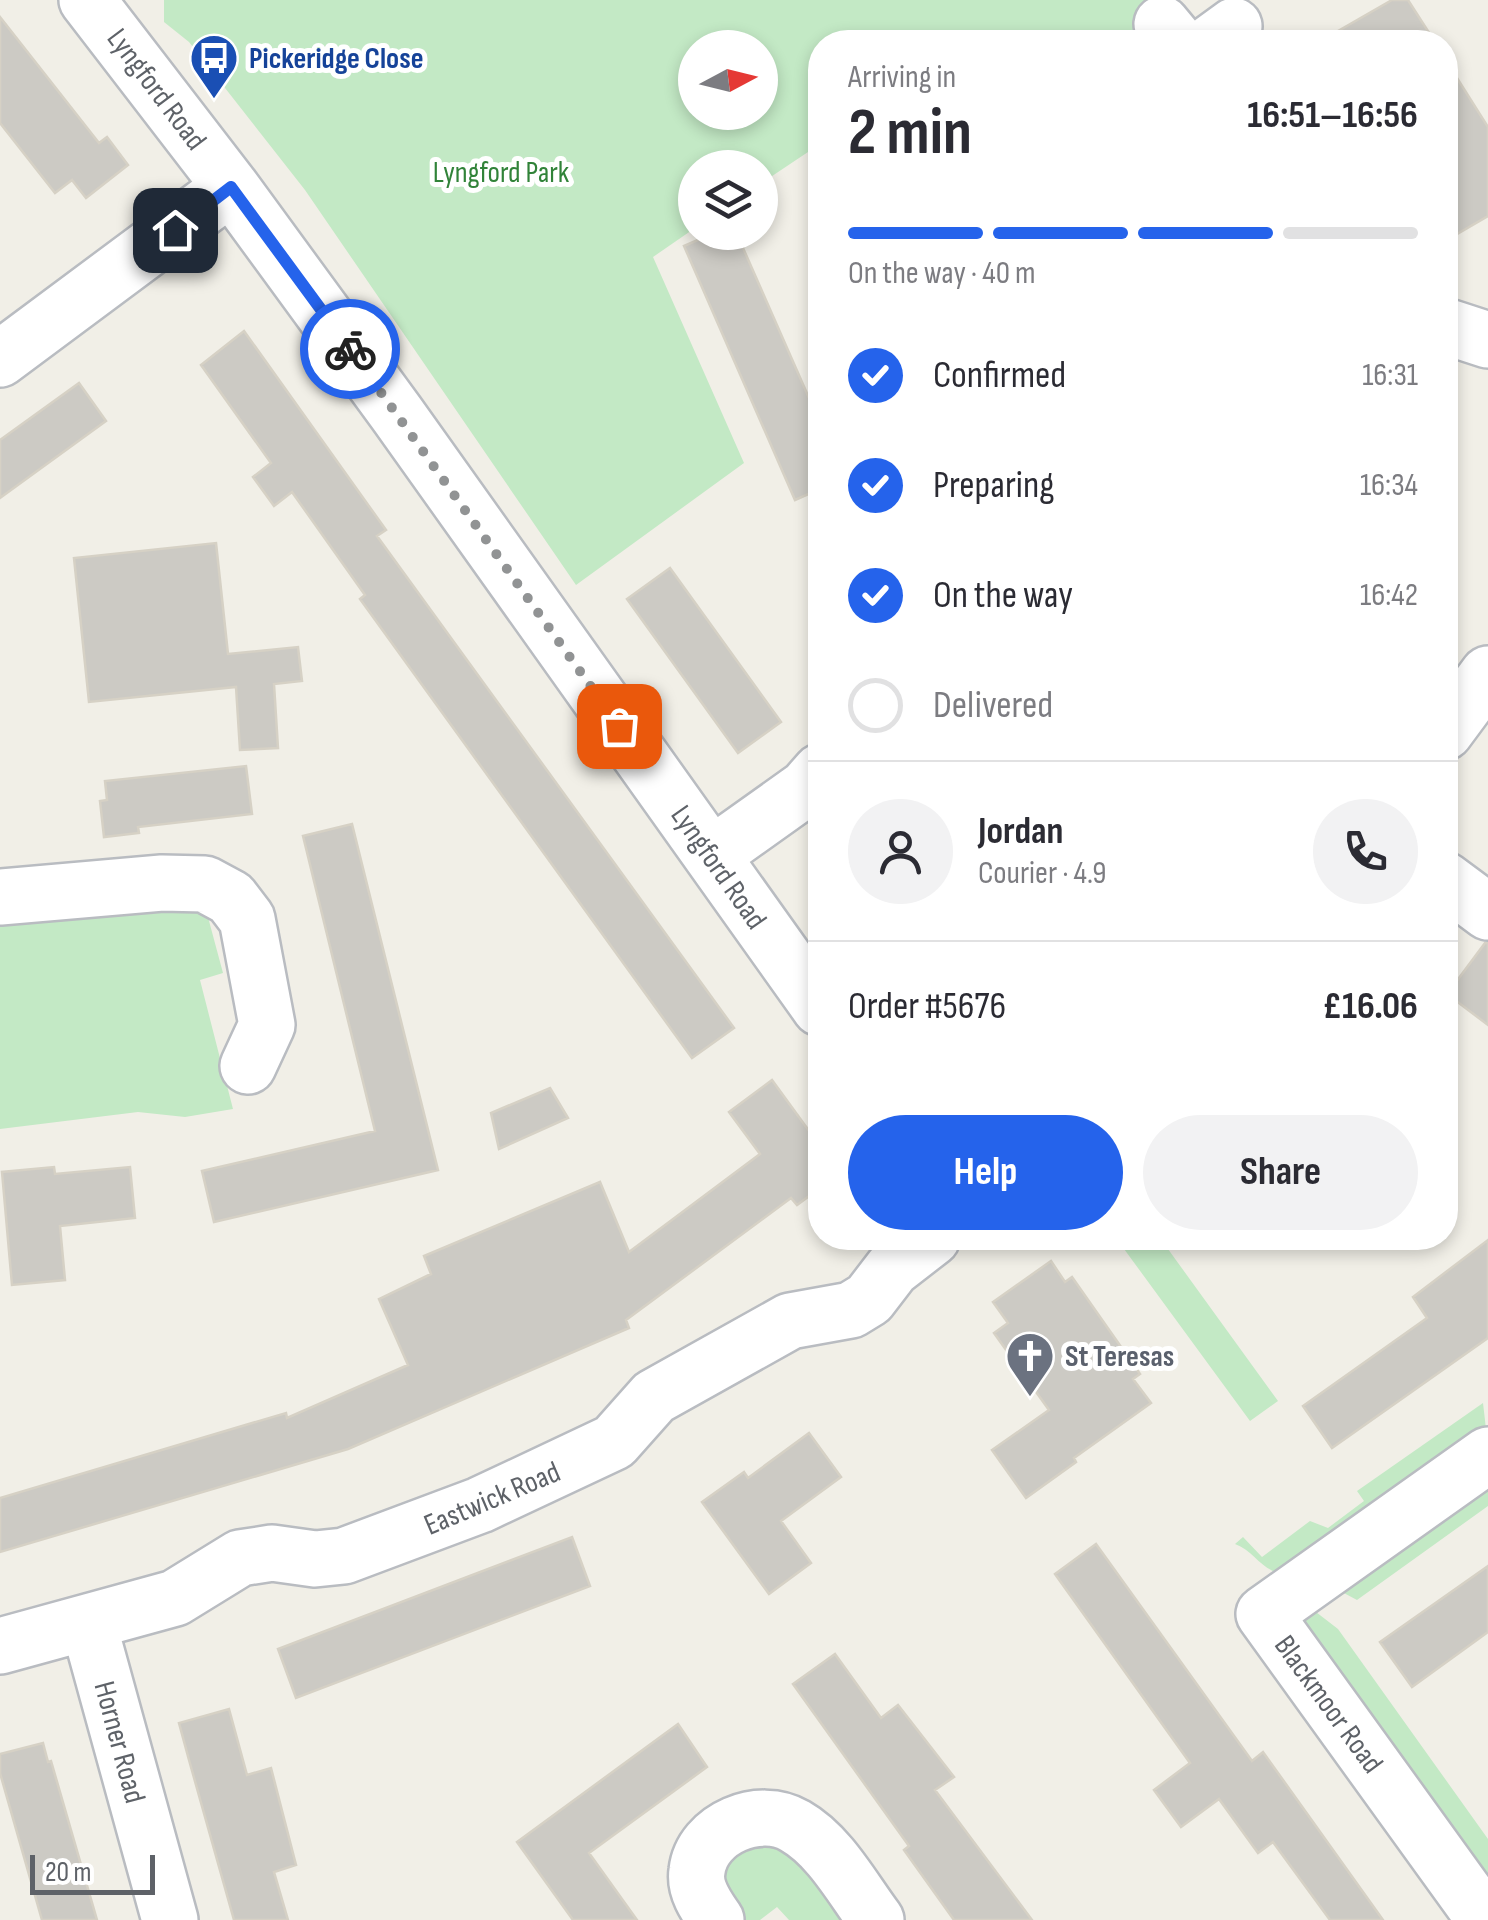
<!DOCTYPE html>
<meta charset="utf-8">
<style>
:root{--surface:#fff;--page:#f2f2f3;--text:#2b2b33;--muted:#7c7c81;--line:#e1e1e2;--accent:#2563eb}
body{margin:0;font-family:"Sofia Sans Condensed",sans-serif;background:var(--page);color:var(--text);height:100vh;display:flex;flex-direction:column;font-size:38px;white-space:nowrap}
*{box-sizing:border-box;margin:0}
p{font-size:32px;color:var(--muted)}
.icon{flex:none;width:55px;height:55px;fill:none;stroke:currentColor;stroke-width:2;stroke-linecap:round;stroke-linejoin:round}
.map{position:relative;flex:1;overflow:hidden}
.sheet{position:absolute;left:808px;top:30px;width:650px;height:1220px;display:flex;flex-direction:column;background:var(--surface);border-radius:40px;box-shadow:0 5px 15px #0003}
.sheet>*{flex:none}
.needle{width:65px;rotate:83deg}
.controls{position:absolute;left:678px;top:30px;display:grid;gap:20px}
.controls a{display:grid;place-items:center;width:100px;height:100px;border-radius:50%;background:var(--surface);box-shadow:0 5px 15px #0003;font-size:50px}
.scale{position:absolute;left:30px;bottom:25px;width:125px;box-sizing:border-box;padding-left:10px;border:5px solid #5e6268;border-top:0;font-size:28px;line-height:35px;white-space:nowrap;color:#5e6268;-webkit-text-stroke:8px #fff;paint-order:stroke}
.pin{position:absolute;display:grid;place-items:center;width:85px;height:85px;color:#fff;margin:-42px;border-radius:20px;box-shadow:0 5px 15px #0006}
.courier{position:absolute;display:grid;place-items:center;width:100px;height:100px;margin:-50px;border:8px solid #2563eb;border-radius:50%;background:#fff;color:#222;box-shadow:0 2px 12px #0007}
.headline em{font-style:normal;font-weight:700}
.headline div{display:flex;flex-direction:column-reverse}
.headline{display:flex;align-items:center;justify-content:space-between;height:170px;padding:0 40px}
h1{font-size:65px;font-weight:700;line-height:75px}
.bar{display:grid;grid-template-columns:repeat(4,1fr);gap:15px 10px;align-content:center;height:120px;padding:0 40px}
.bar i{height:12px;border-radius:8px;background:var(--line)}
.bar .active{background:var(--accent)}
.bar p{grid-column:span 4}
.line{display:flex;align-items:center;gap:25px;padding:0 40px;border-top:2px solid var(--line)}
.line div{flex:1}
.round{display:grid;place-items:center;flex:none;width:105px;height:105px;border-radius:52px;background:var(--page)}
ol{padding:0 40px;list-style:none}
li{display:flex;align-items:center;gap:30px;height:110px}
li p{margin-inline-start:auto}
li .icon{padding:10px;border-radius:50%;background:var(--accent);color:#fff;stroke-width:4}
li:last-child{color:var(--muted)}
li i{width:55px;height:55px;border:5px solid var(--line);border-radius:50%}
.action{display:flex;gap:20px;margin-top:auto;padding:20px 40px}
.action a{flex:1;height:115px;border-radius:60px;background:var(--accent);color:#fff;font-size:40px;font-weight:700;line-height:115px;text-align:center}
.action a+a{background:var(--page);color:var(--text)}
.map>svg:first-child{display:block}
</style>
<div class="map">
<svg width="1488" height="1920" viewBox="0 0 1488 1920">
<rect width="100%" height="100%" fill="#f1efe7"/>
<!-- green -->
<path fill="#c3e9c5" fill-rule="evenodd" d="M164,0H1157L1145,30L1125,42H820V144L760,184V168H695V228L653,257L744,463L576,585L305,190L189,42L164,22ZM695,48H760V112H695Z
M205,906L223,973L200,980L233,1109L185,1117L138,1112L0,1129V914Z
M1116,1238H1160L1278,1401L1250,1421Z
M1483,1403L1486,1429L1282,1574C1261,1570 1254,1551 1235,1544L1243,1537L1262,1557L1310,1521L1328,1528L1364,1501L1357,1491Z
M1488,1470V1506L1357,1600L1342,1592Z
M1303,1602L1338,1629L1488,1839V1891L1294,1623Z
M761,1842L798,1857L845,1920H789L777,1907L760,1920H731L719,1892L728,1858Z"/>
<!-- building -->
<path fill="#cccac4" stroke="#d6d1c5" stroke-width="2.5" d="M1392,0H1408L1435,42H1319Z
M0,17L99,143L107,137L128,165L86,198L72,180L55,193L0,123Z
M1445,59L1488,127V216L1445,241Z
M716,232H736L820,423V489L795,500L684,246Z
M244,331L386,530L377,536L734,1028L692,1058L360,599L365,595L292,492L274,506L253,477L271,463L201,365Z
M79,383L106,421L0,498V440Z
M216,543L228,654L298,647L302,681L274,684L278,748L240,750L236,687L89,702L74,558Z
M670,568L781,722L738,753L627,599Z
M246,766L252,814L138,827L139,833L104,837L100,801L107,800L105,781Z
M352,824L438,1170L214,1222L202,1171L375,1131L303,836Z
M1485,943H1488V1025L1447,994Z
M772,1080L820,1146V1188L797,1205L791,1198L626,1320L629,1328L348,1449L0,1552V1498L286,1413L287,1418L408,1365L379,1299L431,1274L424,1256L600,1182L629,1252L760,1154L729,1112Z
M550,1088L568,1118L499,1149L491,1113Z
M54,1167L55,1174L130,1167L135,1218L60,1226L65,1280L12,1285L2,1172Z
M1488,1240V1338L1332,1448L1303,1406L1427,1318L1413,1297Z
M1051,1261L1065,1282L1072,1277L1140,1374L1133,1379L1151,1403L1074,1458L1076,1462L1026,1498L992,1450L1049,1410L994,1333L1008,1323L993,1302Z
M809,1433L841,1477L781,1521L811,1563L769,1594L702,1502L744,1472L748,1478Z
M572,1537L590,1586L296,1698L278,1649Z
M1096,1544L1252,1761L1263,1752L1383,1920H1330L1273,1842L1258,1853L1219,1799L1181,1827L1154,1790L1190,1763L1055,1574Z
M1488,1566V1632L1412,1687L1380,1642Z
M835,1654L881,1718L898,1705L954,1777L935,1790L1032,1920H954L904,1850L909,1846L793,1684Z
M229,1709L247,1775L271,1768L296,1865L274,1872L288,1920H234L189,1760L179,1723Z
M678,1724L707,1767L589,1853L637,1920H573L517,1842Z
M43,1743L48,1762L51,1761L97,1920H42L0,1773V1754Z"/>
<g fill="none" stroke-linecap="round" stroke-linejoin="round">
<!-- minor casing -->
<g stroke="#b9bcc1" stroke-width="60">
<path id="minor" d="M87,0L231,187L397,414L820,1008
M1162,24L1177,42
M1212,42L1234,26
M1445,326L1488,340
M0,359L231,187
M1445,732L1488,674
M712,855L806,788L820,772
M1445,880L1488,912
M0,897L162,883L205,884L231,898L247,919L267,1025L248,1066
M88,1622L170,1920
M0,1646L175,1598L240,1558L272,1553L315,1559L344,1556L480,1505L614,1442L654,1397L790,1321L851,1310L869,1299L892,1269L932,1238
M716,1920C706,1906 694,1889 697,1871C702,1828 760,1805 795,1826C830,1846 852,1888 876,1920
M1485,1920L1264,1614L1488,1455"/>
</g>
<!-- minor -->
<use href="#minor" stroke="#fff" stroke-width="55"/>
</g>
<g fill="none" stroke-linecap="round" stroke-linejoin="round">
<!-- done -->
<path stroke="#919394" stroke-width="10" stroke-dasharray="0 18" d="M350,349L619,726"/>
<!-- route -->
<path stroke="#2563eb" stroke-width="12" d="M175,230L231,187L350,349"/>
</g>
<!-- icons -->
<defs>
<g id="bus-pin" transform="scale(2.5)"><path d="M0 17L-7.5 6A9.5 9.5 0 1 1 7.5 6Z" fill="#1a4fb4" stroke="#fff"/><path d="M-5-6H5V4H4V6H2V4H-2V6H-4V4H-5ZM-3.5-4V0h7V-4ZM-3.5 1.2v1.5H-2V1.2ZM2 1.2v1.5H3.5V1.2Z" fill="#fff"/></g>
<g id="church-pin" transform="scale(2.5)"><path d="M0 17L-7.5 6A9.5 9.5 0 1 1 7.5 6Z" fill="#6b7280" stroke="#fff"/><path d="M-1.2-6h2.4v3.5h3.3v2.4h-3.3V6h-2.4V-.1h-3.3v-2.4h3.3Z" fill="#fff"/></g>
</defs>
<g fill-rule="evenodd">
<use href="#bus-pin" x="214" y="58"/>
<use href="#church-pin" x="1030" y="1356"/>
</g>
<g text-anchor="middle" stroke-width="10" stroke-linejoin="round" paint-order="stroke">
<!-- transit labels -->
<g font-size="30" font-weight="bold" fill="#164399" stroke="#fff" text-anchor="start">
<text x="249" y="68">Pickeridge Close</text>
</g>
<!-- street labels -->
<g font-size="30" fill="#5e6268" stroke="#fff">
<text transform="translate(157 89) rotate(53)" y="10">Lyngford Road</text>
<text transform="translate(719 867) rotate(55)" y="10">Lyngford Road</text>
<text transform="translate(492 1498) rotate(-23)" y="10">Eastwick Road</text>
<text transform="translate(1329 1704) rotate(54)" y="10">Blackmoor Road</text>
<text transform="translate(120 1742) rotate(75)" y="10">Horner Road</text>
</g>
<!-- park labels -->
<g font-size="30" fill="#318339" stroke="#fff">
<text x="501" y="182">Lyngford Park</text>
</g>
<!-- worship labels -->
<g font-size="30" font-weight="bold" fill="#5b616d" stroke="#fff" text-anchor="start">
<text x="1065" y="1366">St Teresas</text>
</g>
</g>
</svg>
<div class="controls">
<a><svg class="needle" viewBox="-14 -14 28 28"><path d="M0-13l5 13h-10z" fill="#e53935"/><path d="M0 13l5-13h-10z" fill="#7c7c81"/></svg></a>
<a><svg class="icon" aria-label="layers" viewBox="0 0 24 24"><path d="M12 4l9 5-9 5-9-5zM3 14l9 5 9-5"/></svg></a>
</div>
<div class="scale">20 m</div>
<div class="pin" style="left:619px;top:726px;background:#ea580c"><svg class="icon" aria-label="bag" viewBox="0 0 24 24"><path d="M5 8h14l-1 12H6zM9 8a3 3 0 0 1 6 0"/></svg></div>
<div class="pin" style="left:175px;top:230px;background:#1f2937"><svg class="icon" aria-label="home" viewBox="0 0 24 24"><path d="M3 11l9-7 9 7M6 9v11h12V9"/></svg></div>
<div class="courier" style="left:350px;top:349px"><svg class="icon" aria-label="bike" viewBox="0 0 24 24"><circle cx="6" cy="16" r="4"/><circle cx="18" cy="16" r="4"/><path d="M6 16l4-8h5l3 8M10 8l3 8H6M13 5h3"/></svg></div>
<section class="sheet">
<div class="headline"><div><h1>2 min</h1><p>Arriving in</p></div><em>16:51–16:56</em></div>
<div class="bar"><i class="active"></i><i class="active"></i><i class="active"></i><i></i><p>On the way · 40 m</p></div>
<ol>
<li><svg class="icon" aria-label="check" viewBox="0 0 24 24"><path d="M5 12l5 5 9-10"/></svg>Confirmed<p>16:31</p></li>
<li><svg class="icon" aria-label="check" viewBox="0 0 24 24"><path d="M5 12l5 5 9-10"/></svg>Preparing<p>16:34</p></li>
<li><svg class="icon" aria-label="check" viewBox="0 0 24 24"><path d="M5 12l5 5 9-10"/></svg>On the way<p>16:42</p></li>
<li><i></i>Delivered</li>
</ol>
<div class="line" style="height:180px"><a class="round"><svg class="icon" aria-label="person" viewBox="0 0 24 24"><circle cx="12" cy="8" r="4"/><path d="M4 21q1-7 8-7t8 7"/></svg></a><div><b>Jordan</b><p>Courier · 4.9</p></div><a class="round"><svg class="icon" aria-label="phone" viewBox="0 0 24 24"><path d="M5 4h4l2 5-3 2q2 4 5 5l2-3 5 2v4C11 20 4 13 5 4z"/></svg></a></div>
<div class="line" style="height:130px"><div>Order #5676</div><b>£16.06</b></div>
<div class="action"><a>Help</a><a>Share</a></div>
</section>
</div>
